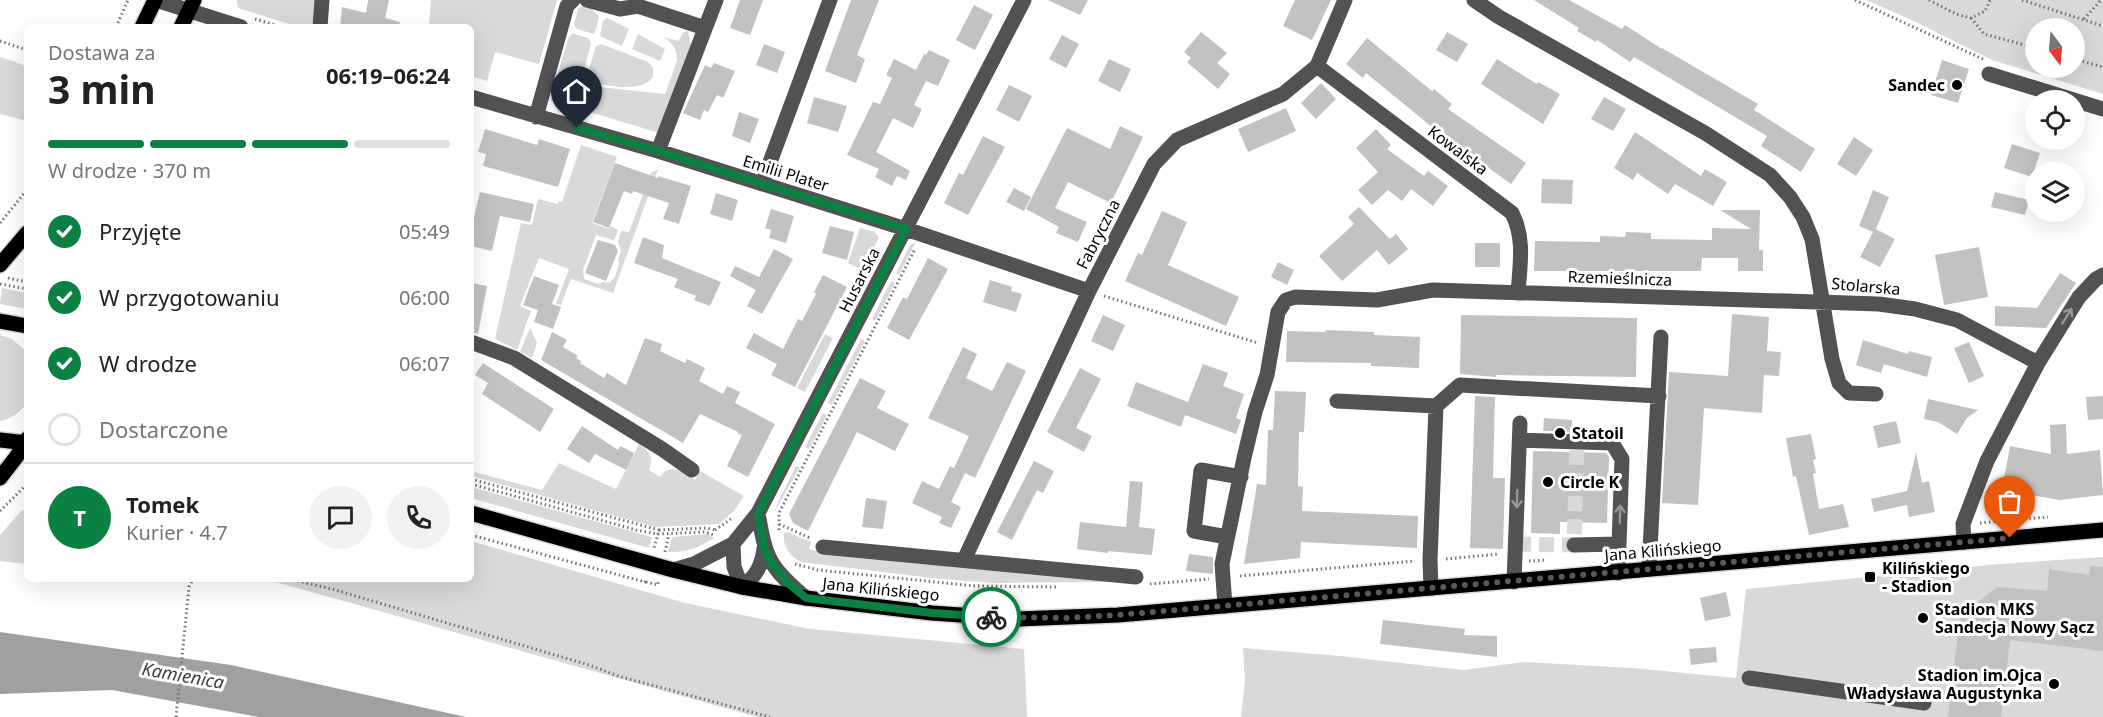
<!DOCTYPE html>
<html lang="pl">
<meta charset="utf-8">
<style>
:root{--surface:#fff;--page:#f2f2f2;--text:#222;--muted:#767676;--line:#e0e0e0;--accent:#0b8043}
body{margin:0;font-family:"Noto Sans",sans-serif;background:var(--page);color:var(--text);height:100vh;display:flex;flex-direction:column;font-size:22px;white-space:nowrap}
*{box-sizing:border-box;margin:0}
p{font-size:20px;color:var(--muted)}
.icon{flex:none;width:33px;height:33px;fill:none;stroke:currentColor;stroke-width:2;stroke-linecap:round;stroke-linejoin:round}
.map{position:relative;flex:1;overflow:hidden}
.drawer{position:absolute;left:24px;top:24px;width:450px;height:558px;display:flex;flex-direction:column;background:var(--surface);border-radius:9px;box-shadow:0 6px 24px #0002}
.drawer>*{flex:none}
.needle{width:39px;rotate:164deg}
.fabs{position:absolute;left:2025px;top:18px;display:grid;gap:12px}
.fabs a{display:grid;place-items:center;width:60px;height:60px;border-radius:50%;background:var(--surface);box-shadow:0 6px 24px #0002;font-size:30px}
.pin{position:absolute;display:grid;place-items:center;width:51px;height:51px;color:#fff;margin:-62px -26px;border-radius:50% 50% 50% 0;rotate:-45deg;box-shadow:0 0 6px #0007}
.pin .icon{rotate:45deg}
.courier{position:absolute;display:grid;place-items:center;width:60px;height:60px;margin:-30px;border:4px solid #0b8043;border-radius:50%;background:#fff;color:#222;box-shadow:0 2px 8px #0007}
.head em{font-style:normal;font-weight:700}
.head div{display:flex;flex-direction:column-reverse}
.head{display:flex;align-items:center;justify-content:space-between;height:102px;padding:0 24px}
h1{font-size:39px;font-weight:700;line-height:45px}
.bar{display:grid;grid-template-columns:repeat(4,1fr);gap:9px 6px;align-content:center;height:72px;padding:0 24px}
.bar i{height:8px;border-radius:4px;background:var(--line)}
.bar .active{background:var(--accent)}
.bar p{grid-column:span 4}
.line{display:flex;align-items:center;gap:15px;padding:0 24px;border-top:2px solid var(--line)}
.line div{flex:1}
.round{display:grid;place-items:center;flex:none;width:63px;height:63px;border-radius:32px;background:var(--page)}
ol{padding:0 24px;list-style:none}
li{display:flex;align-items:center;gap:18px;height:66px}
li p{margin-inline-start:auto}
li .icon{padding:6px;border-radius:50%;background:var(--accent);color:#fff;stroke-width:4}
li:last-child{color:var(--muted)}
li i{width:33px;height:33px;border:3px solid var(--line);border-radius:50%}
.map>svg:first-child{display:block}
</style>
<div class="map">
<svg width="2103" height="717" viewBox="0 0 2103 717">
<rect width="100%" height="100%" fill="#fff"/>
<!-- green -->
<path fill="#d9d9d9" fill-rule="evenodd" d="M237,0H315L313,23L309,27H299L238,8Z
M431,0H557L539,64L495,52L487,81L471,76V27H429Z
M1866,0H2103V94L1992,60L1916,22ZM2036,28H2074V68H2036Z
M582,6L592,9L599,16L596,30L593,34L577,29L574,25L578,9Z
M607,18L629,29L622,46L600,36L603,21Z
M688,31L691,46L659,133L551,100L556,85L560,83L665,94L677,61C677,49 673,43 663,37L679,41L683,32Z
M572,33L588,38L591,43L582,78L578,80L562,78L558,73L568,39Z
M638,34L665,49L660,61L632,49Z
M601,44L648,62L653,68V77C642,93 608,86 591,82L587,76L596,46Z
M0,57L27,66V121L0,114Z
M581,145L617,157L592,223L609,229L611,226L618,230L614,240H613L596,235L583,270L584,279L598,284L603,282L609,283L615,277L619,263L618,260L621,250L618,242L621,231L629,232L651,173L658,169L613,293L571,279L561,305L556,304L569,269L539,258L520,306L531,311L517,350L495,339L521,223L532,225L538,199L558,204L559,201L562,202Z
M860,228L875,232L879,237L863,270L848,263Z
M916,242L899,275L896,273L910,245Z
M891,281L895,283L875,321L872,319Z
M2,288L27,293V309L0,304Z
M530,328L537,343L532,358L520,352Z
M825,334L833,338L805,392L797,388Z
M0,335L12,339L27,352V404C19,413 11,419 0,421Z
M861,339L865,341L832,405L828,403Z
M823,413L827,415L809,449L805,447Z
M639,444C650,452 654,457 649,470L660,477L665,471C677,466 685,473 695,480L700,471L744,496L734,511L719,524L655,527L471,476V471L542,490L559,463L616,489Z
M796,466L800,467L774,513L778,502Z
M471,487L652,537L649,548L471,498Z
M27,509V564L0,561V535L21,511Z
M789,532L800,538L811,541L809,549L816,551L1105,579V582L997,583L940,579L801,562C790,556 782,546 784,533Z
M708,534L714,538C700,547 686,553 668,552L672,537Z
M471,541L685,603L810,629L1024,649L1027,717H757L265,579H471Z
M2103,557V717H1241L1245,681L1243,648L1340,656L1463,670L1524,662L1633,668L1736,678L1746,589L2000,564Z"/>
<!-- water -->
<path fill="#a0a0a0" d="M0,632L231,665L466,717H259L112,690L0,694Z"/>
<!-- building -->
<path fill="#c2c2c2" d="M368,0H389L385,18L400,22L399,27H340L342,7L366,13Z
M740,0H763L750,35L730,28Z
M851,0H879L857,55L865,59L856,83L825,71Z
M1048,0H1088L1080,15Z
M1295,0H1331L1312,40L1283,26Z
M1534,0H1569L1622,29L1625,25L1662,49V48L1758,104L1754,110L1815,149L1801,172L1761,146L1767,136L1634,57L1630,62L1597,40L1596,42L1577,31L1579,28Z
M974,5L993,15L975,50L956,40Z
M1201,32L1227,53L1217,63L1230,74L1218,89L1187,62L1191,58L1184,52Z
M1447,32L1468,44L1457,62L1436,50Z
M1062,35L1079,44L1066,68L1049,59Z
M1367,38L1432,91L1434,89L1452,104L1448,109L1526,163L1511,184L1432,127L1366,73L1363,78L1346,64Z
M764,44L785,52L777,73L756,65Z
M929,50L950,60L938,86L926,81L914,105L922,109L913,128L893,118L876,152L910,171L906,180L897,176L892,186L875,177L879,169L847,155L873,102L880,104L892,78L886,75L894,59L916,70L924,54L926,55Z
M1109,59L1131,69L1120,92L1098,81Z
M1497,59L1537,84L1538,82L1560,94L1543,124L1481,84Z
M1942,60L1969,69L1958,103L1931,95Z
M714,63L735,71L723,98L717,95L708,112L704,110L700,120L683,113L705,65L711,68Z
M1321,83L1336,99L1316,119L1301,103Z
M1009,85L1032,96L1019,122L996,110Z
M814,97L847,106L838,132L807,123Z
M1604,97L1626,109L1613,131L1591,119Z
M1286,108L1296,131L1248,152L1238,129Z
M739,112L759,119L750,143L732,136Z
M1120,126L1143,137L1111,203L1068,182L1055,208L1087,222L1078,242L1056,233L1059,227L1026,209L1067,128L1110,149Z
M485,129L537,145L539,139L570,149L558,187L483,166L486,154L478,152Z
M1376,129L1391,145L1387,149L1424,176L1428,171L1448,186L1433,206L1411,189L1402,201L1388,190L1372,205L1358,190L1378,172L1356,148Z
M1635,132L1701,176L1705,169L1727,182L1713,206L1675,184L1668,194L1637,173L1633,180L1614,168Z
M983,136L1005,147L968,215L944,203L959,173L963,175Z
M1854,137L1873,150L1856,176L1837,164Z
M2012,144L2040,153L2032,177L2004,168Z
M615,163L658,178V176L691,186L679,224L663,219L669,203L633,191L632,194L624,191L609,228L593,222Z
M1542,179L1573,180L1572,204L1541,203Z
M1014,188L1031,197L1024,211L1006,202Z
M1873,190L1889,197L1876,229L1895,239L1880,267L1860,257L1873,232L1859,226Z
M480,192L534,204L530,222L500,216L492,251L471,246V230Z
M1995,192L2029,200L2025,215L1991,207Z
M716,193L738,200L732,221L710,214Z
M1359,207L1390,239L1396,234L1408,249L1389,265L1377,250L1342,281L1319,256L1354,224L1348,217Z
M771,209L794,216L786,243L769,238L771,230L765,228Z
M1720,210H1760L1759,250H1763V271H1738V258H1702L1701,271H1534L1535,241L1600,242V236L1625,237L1626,232L1651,233V239L1712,240V228L1751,229Z
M1162,211L1187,222L1168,265L1239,297L1226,326L1125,281L1138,253L1142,255Z
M830,226L854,232L847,260L822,253Z
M643,237L664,245L662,258L721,282L710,306L694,300L696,296L674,287L678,279L634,263Z
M598,240L615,245L618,251L606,281L585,273Z
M1475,243H1500V267H1475Z
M1979,247L1988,297L1944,305L1935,255Z
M774,249L793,259L762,314L747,306L756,290L730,276L735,266L759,277Z
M928,258L948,269L909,340L887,328L903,297L907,299Z
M1278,262L1294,270L1287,285L1271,277Z
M2060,273L2076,283L2046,328L1995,326V306L2037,308Z
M823,275L847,287L795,387L771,375L777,364L746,348L754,333L783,349L798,319L802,321L816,294L814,292Z
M534,276L559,285L552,304L561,307L553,329L534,322L538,310L523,305Z
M990,280L1012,287L1011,291L1022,294L1016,312L983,302Z
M471,283L487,286L478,334L471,332Z
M1732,314L1769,317L1767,351L1781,352L1779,376L1764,375L1762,413L1704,408L1698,505L1662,503L1669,372L1728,376Z
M1103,315L1125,325L1113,351L1091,341Z
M1461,315L1637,318L1636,377L1496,375V377L1460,374Z
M1326,330L1374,332V335L1420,337L1419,368L1371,366V363L1286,362L1287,331L1325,332Z
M552,332L567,340L563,347L578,356L576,358L581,361L580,363L604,378L607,373L626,385L645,338L662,344L660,351L685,363L687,359L705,368L699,381L723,394L727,386L740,392L735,403L775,424L748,477L727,466L742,435L737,433L738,432L700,414L683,443L541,360Z
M1863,340L1908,354L1909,351L1932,357L1927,377L1884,364L1881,373L1856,365Z
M1969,342L1984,376L1969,383L1954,348Z
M963,347L977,354L966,378L992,391L1007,362L1026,371L975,478L965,473L951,502L961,507L951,528L939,523L942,517L912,503L922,481L939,489L950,466L954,468L969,436L928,418Z
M483,363L554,409L540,432L482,394L488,383L475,375Z
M1203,364L1228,373L1223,386L1244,394L1236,418L1241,420L1236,434L1185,415L1181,427L1127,406L1136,382L1188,402Z
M1080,368L1101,379L1076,428L1092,436L1084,452L1047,432Z
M860,378L886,391L877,408L909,424L895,451L857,432L858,430L808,531L793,523L789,514Z
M1275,391L1306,392L1304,432H1299L1298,486L1303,487L1302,511L1418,516L1417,548L1301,542L1300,558L1244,564L1257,484L1266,485L1268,430H1273Z
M1475,396L1495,397L1493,478H1505L1503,549L1470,548Z
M2103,396V419L2088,420L2086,397Z
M1928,399L1978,410L1967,418L1957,434L1938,422L1924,419Z
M1544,418L1572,420V426H1578V432L1543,431Z
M1896,421L1901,443L1878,448L1873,426Z
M2066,424L2067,454L2100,450L2103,495L2060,500L2002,490L2010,446L2051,454L2050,425Z
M582,426L618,450L620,446L634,453L626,470L595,454L589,463L567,449Z
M1811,434L1816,459L1813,460L1816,473L1813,474L1819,509L1843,504L1849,527L1809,535L1796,476L1793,477L1786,438Z
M1533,451L1606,453L1609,457L1607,523L1560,522V534L1531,533Z
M1916,452L1922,483L1929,481L1935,512L1909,517L1907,505L1874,512L1871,499L1907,491Z
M1034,461L1054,471L1043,493L1037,490L1012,540L997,532Z
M1130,481L1143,482L1139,527L1155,529L1152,555L1108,551V553L1077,549L1080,522L1126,527Z
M866,498L887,501L883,529L862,527Z
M1189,554L1213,557V574L1186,571Z
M2090,566L2103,567V651L2010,640L2001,717H1948L1960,616L1997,587L2047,591L2049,569L2089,575Z
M1726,592L1731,616L1705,621L1700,598Z
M1383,620L1465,629L1464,635L1497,636V657L1380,644Z
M1716,647L1717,662L1691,665L1689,649Z"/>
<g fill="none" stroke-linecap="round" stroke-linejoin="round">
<!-- minor-tunnel -->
<path stroke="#d9d9d9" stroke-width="15" stroke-dasharray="15 8" stroke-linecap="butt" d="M1516,544L1574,545L1577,442"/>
<!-- major casing -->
<g stroke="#dbdbdb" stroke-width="18">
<path id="major" d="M142,27L155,0
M181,27L194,0
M0,265L27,233
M0,321L27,326
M0,440L27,443
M0,478L17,456L27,439
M471,513L673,570L742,587L806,598L932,613L1018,619L1118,615L2103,530"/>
</g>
<!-- path -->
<path stroke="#747474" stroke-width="3" stroke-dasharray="1.5 3" stroke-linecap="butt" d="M1855,0L1985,60
M1929,0L1956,14L1971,18L1985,11L1990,0
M2022,0L2103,26
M1971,18L1984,34L2036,48
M255,19L282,27
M2084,19L2101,0
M116,27L128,0
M0,41L27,50
M2074,59L2103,67
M0,223L27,190
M8,278L27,282
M0,284L27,289
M1104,296L1258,343
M471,479L659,530L654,548
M471,484L636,530L658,534L705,532L714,535
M0,511L27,484
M1980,523L2048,517
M779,524L810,538
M659,530L706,528L715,530
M715,530L731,519
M779,530V513L915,249
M471,535L645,582L646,578
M665,552L669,534
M1446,559L1499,554
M1529,561L1546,560
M795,564L818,570L975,586L1059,587
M1920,570L1943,561
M1240,576L1415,561
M289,579L332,589L589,665L618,676L770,717
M646,582L658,585V582
M1150,584L1209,579
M176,717L189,587L193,579"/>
<!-- minor -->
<path stroke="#525252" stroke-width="15" d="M156,0L241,27
M587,0L620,9L638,6L705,28
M1474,0L1499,17L1705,133L1770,175L1790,197L1803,217L1812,239L1832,359L1839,383L1849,393L1876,394
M320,27L322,0
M1317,66L1512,213C1525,238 1520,265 1518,293
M1989,74L2103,109
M471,97L658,151L906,229L1089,291
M536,117L567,6L573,0
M658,151L716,0
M762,184L830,0
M471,342L514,358L662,449L692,470
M1337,401L1436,406
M1520,440L1612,443L1622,459L1618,573
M758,513C766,559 769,567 806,598
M1227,537L1194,531L1201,470L1241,477
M1964,542L1963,524L1987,461L2038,363L2079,297L2096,279L2103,275
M733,544L734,567L742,587C756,576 762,566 764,548
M1574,545L1619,544
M823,547L1136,577
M964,560L1089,291L1154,164L1177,140L1283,94L1317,66L1345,0
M1649,569L1661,337
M673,570L694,564L733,544L758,513L1024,0
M1514,582L1520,423
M1431,588L1430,560L1436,406L1460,385L1659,396
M1225,606L1222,564L1244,458L1255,412L1267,375L1278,312L1286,300L1295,297L1377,300L1433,290L1879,304L1915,309L1957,320L2038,363
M1749,678L1924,703"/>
<!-- major -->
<use href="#major" stroke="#000" stroke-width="15"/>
</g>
<!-- one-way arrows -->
<defs><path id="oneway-shaft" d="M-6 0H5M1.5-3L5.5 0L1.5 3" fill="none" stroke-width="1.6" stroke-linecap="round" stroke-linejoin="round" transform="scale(1.5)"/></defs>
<g stroke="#979797">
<use href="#oneway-shaft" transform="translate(2067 316) rotate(-58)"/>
<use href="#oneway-shaft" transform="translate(1517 499) rotate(92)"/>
<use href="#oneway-shaft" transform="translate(1620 514) rotate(-88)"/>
</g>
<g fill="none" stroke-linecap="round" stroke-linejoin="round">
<!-- done -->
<path stroke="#595959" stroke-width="6" stroke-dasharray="0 10.8" d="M991,617L1066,618L1118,615L2010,538"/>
<!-- route -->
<path stroke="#0b8043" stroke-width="8" d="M577,128L658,151L906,229L758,513L764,548L770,561L788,583L806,598L932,613L991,617"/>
</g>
<!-- markers -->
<g fill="#000" stroke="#fff" stroke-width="2">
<circle cx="1957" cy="85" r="6"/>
<circle cx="1560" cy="433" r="6"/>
<circle cx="1548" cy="482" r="6"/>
<rect x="1864" y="571" width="12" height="12" rx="3"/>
<circle cx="1923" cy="618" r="6"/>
<circle cx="2054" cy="684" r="6"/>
</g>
<g text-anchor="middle" stroke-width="6" stroke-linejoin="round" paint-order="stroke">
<!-- poi labels -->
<g font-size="16" font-weight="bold" fill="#000" stroke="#fff" text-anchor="start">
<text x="1945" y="91" text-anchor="end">Sandec</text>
<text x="1572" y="439">Statoil</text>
<text x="1560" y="488">Circle K</text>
<text x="1882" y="574">Kilińskiego<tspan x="1882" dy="18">- Stadion</tspan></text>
<text x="1935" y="615">Stadion MKS<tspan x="1935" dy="18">Sandecja Nowy Sącz</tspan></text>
<text x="2042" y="681" text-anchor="end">Stadion im.Ojca<tspan x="2042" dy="18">Władysława Augustynka</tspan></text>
</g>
<!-- street labels -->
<g font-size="16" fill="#000" stroke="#fff">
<text transform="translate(1458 150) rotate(37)" y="6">Kowalska</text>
<text transform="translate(786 173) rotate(17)" y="6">Emilii Plater</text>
<text transform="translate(1098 234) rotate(-63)" y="6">Fabryczna</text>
<text transform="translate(1620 278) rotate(2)" y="6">Rzemieślnicza</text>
<text transform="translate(859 280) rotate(-63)" y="6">Husarska</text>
<text transform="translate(1866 286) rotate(5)" y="6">Stolarska</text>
<text transform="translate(1663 550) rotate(-5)" y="6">Jana Kilińskiego</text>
<text transform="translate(881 589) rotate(6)" y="6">Jana Kilińskiego</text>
</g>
<!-- water labels -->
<g font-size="18" font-style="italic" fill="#414141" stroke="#fff">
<text transform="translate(183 676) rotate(10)" y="6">Kamienica</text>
</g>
</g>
</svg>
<div class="fabs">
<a><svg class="needle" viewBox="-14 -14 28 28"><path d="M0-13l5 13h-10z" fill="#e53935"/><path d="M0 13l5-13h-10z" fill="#767676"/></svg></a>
<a><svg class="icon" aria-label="locate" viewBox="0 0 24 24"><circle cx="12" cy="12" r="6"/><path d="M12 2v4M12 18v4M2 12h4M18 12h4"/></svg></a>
<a><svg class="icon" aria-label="layers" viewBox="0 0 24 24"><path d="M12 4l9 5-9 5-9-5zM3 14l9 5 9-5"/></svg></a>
</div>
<div class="pin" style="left:2010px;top:538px;background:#ea580c"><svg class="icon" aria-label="bag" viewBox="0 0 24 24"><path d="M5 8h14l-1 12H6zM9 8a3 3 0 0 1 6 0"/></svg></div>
<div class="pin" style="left:577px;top:128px;background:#1f2937"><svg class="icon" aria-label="home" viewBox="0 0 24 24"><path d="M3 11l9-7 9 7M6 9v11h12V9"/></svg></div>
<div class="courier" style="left:991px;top:617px"><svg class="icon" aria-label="bike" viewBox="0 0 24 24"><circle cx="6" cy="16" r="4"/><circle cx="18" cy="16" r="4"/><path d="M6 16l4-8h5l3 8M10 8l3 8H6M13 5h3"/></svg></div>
<section class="drawer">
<div class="head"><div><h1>3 min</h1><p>Dostawa za</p></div><em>06:19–06:24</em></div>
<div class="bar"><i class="active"></i><i class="active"></i><i class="active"></i><i></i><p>W drodze · 370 m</p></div>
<ol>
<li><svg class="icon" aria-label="check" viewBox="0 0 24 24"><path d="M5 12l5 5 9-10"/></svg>Przyjęte<p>05:49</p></li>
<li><svg class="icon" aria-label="check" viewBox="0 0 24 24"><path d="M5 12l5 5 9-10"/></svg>W przygotowaniu<p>06:00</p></li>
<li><svg class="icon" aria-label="check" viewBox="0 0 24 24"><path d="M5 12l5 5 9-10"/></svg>W drodze<p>06:07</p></li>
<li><i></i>Dostarczone</li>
</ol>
<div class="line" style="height:108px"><b class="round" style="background:var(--accent);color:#fff">T</b><div><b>Tomek</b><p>Kurier · 4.7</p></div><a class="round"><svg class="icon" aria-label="chat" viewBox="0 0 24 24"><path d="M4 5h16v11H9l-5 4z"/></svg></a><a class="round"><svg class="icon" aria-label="phone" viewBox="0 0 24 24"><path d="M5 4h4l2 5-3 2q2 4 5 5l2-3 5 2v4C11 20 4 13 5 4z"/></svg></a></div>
</section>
</div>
